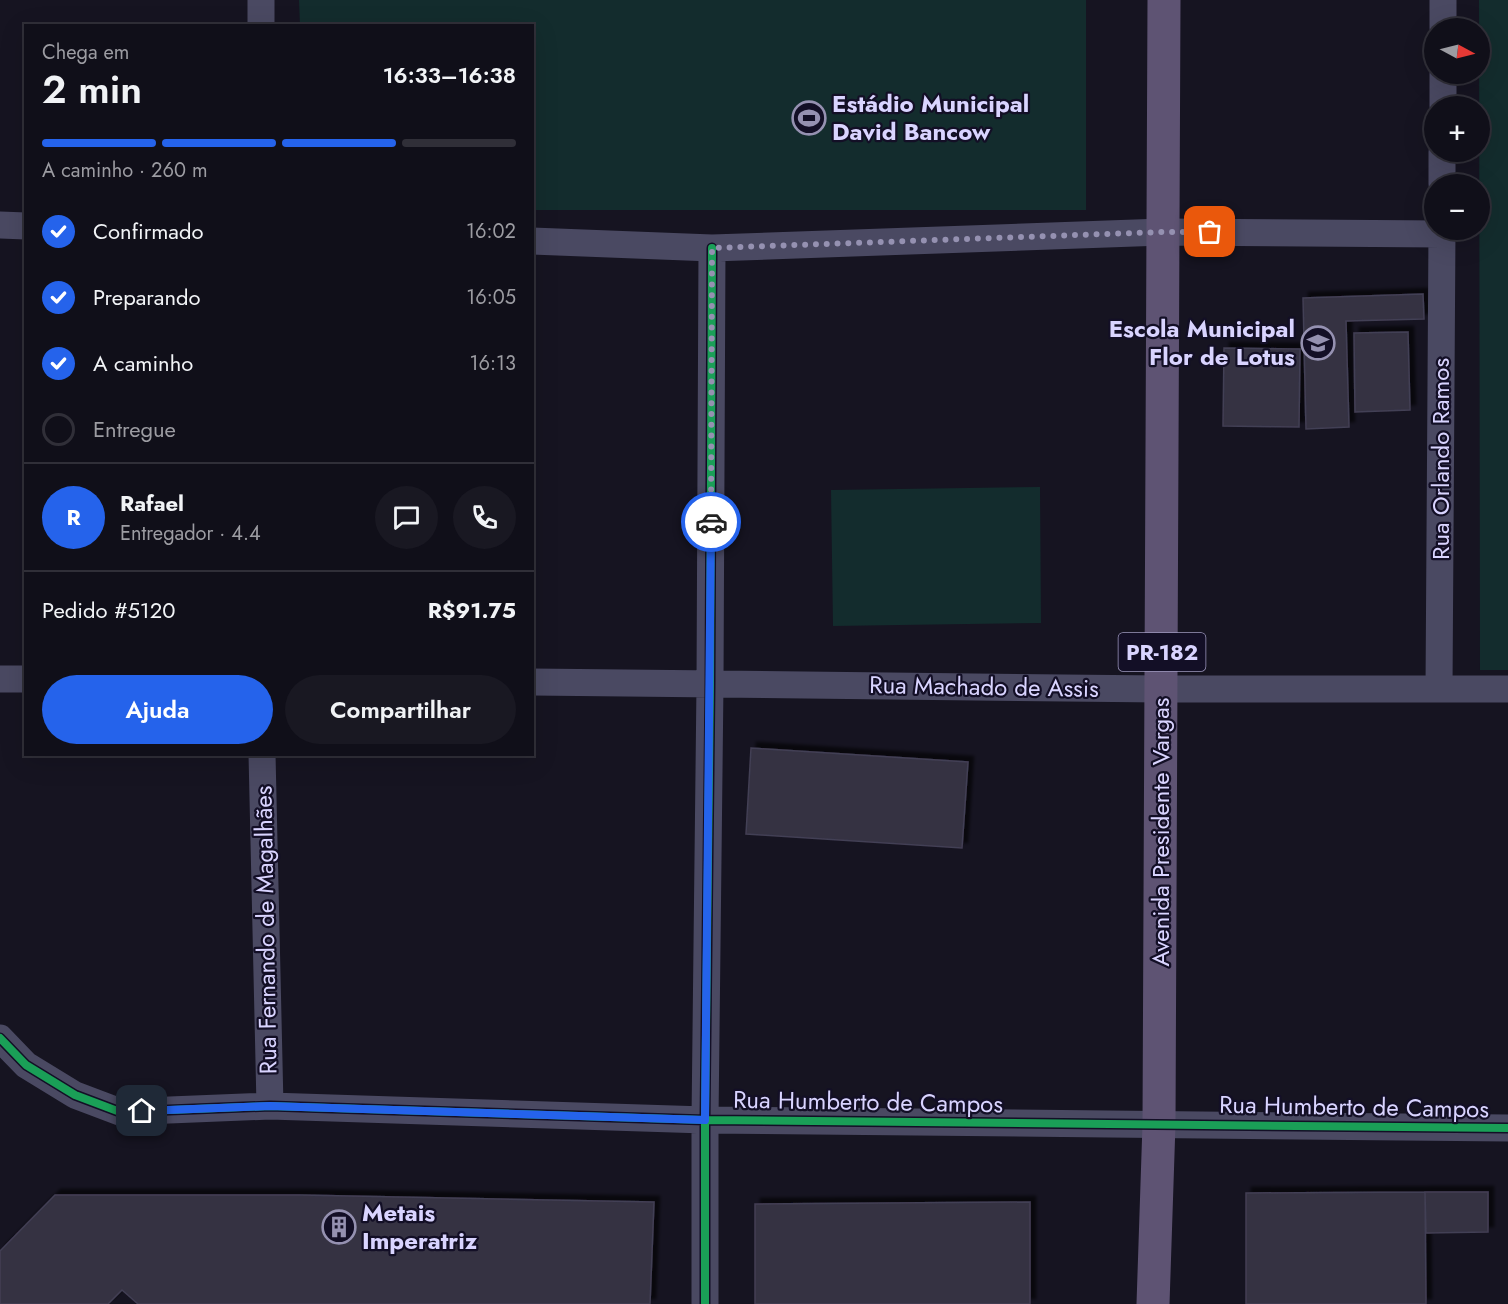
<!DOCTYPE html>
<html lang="pt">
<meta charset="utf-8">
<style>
:root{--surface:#100f19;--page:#191822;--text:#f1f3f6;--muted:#9c9ca2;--line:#302f38;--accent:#2563eb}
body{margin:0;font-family:Jost,sans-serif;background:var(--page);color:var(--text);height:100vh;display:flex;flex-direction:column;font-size:22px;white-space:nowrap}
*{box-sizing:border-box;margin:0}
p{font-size:20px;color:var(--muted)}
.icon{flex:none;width:33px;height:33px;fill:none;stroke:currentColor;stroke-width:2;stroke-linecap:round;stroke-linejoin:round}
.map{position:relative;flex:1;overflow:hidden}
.side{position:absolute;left:24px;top:24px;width:510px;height:732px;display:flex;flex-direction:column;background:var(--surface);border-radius:0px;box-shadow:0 6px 24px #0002,0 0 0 2px var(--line)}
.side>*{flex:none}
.needle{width:39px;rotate:97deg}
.controls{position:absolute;left:1424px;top:18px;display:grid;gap:12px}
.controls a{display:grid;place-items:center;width:66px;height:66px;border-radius:50%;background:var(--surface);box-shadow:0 6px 24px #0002,0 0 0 2px var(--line);font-size:30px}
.pin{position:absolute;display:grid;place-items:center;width:51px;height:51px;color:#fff;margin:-26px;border-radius:12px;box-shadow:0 3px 9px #0006}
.courier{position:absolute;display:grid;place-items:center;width:60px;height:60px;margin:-30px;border:4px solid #2563eb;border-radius:50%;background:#fff;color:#222;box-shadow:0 2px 8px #0007}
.overview em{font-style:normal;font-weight:600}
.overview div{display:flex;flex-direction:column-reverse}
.overview{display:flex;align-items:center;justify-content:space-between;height:102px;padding:0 18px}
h1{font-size:39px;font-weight:600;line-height:45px}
.bar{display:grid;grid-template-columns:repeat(4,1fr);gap:9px 6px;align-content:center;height:72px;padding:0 18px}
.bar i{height:8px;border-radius:4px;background:var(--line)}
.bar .selected{background:var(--accent)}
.bar p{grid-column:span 4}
.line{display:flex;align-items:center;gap:15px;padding:0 18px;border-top:2px solid var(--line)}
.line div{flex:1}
.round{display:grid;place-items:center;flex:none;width:63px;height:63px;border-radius:32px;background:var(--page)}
ol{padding:0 18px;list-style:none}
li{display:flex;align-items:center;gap:18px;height:66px}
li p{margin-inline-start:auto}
li .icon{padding:6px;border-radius:50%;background:var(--accent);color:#fff;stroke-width:4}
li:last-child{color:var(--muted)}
li i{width:33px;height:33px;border:3px solid var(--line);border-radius:50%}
.primary-button{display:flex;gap:12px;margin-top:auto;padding:12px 18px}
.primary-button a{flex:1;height:69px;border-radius:36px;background:var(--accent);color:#fff;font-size:24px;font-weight:600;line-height:69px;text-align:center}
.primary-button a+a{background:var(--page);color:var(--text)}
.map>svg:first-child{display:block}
</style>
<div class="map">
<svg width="1508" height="1304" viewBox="0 0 1508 1304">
<defs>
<filter id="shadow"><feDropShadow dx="5.5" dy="-5.5" stdDeviation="1.5" flood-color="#0009"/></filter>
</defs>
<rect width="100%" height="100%" fill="#161421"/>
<!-- green -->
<path fill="#132c2d" d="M299,0H1086V210H533L532,26L300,25Z
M1479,0H1508V670H1480Z
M1040,487L1041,623L833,626L831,490Z"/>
<!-- building -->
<path fill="#343243" stroke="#433f54" stroke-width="1.5" filter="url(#shadow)" d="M1423,294L1424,319L1346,321L1349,427L1306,429L1303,298Z
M1408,332L1410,410L1355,412L1354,333Z
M1224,348L1300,349L1299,427L1223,426Z
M751,748L968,762L962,848L746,834Z
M1425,1192H1488V1232L1426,1233Z
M1425,1192L1426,1304H1246V1193Z
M55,1195H300L654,1202L650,1304H138L122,1290L108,1304H0V1251Z
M1030,1202V1304H755V1204Z"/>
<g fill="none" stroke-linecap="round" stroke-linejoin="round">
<!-- street -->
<path stroke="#4a4962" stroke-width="27" d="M261,26V0
M1443,28V0
M1443,106V74
M1442,184V152
M0,225L26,226
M532,241L712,248L1163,232L1442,234
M0,679H26
M532,682L1161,689H1508
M1439,689L1442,230
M262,754L270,1106
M0,1038L26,1065L75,1095L120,1112L270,1106L705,1120L1508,1128
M705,1304V1120L710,684L712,248"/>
<!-- primary -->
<path stroke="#5e5373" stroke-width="33" d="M1153,1304L1159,1124L1164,0"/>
<!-- cycleway casing -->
<g stroke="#130f26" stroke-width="11">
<path id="cycleway" d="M0,1038L26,1065L75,1095L120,1112L270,1106L705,1120L1508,1128
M705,1304V1120L710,684L712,248"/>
</g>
<!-- cycleway -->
<use href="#cycleway" stroke="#1a9f57" stroke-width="8"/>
</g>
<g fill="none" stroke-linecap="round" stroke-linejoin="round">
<!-- done -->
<path stroke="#9591b1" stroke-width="6" stroke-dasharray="0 10.8" d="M711,522L712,248L1163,232H1210"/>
<!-- route -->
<path stroke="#2563eb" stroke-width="8" d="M142,1111L270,1106L705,1120L711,522"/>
</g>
<!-- icons -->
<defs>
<g id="stadium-ring" transform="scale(1.725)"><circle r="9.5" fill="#130f26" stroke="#9591b1" stroke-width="1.5"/><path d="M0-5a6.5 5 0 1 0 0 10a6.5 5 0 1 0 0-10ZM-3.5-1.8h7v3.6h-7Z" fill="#9591b1"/></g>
<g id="school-ring" transform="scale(1.725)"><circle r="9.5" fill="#130f26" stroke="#9591b1" stroke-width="1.5"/><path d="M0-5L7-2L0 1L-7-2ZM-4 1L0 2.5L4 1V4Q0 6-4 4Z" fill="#9591b1"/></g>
<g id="building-ring" transform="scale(1.725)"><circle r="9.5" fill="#130f26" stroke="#9591b1" stroke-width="1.5"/><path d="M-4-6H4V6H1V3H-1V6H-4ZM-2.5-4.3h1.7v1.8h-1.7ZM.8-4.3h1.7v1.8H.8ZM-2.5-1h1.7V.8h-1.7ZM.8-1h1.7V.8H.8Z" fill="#9591b1"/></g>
</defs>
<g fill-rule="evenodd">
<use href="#stadium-ring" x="809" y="118"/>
<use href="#school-ring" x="1318" y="343"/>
<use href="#building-ring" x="339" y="1227"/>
</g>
<g text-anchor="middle" stroke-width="4.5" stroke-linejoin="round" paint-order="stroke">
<!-- shield labels -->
<rect fill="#130f26" stroke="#9e99be" stroke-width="1.5" x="1118.5" y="633" width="87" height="38" rx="4.5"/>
<g font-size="22" font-weight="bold" fill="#d9d4ff">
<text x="1162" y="660">PR-182</text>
</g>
<!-- poi labels -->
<g font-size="24" font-weight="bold" fill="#d9d4ff" stroke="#130f26" text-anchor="start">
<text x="832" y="112">Estádio Municipal<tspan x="832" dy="28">David Bancow</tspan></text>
<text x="1295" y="337" text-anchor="end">Escola Municipal<tspan x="1295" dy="28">Flor de Lotus</tspan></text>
<text x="362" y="1221">Metais<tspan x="362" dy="28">Imperatriz</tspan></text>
</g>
<!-- street labels -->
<g font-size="24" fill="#d9d4ff" stroke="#130f26">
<text transform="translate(1441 459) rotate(-90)" y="8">Rua Orlando Ramos</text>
<text transform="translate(984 687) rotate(1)" y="8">Rua Machado de Assis</text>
<text transform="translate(1161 832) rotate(-90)" y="8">Avenida Presidente Vargas</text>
<text transform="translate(266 930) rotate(-91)" y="8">Rua Fernando de Magalhães</text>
<text transform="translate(868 1102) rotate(1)" y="8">Rua Humberto de Campos</text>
<text transform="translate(1354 1107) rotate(1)" y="8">Rua Humberto de Campos</text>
</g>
</g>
</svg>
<div class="controls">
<a><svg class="needle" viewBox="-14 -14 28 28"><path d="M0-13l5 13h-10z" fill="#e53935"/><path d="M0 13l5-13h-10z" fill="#9c9ca2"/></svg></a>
<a>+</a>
<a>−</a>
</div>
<div class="pin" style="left:1210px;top:232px;background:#ea580c"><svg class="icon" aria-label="bag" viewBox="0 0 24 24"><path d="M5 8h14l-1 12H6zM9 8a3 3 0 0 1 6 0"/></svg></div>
<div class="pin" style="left:142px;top:1111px;background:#1f2937"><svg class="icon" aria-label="home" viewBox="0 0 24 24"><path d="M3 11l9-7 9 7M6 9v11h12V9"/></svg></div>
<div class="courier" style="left:711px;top:522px"><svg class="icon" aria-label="car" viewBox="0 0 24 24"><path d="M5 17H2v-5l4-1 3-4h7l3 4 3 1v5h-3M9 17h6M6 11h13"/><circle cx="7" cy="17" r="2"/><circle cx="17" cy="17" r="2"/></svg></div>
<section class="side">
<div class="overview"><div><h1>2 min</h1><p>Chega em</p></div><em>16:33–16:38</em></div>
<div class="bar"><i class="selected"></i><i class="selected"></i><i class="selected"></i><i></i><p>A caminho · 260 m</p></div>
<ol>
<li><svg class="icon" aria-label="check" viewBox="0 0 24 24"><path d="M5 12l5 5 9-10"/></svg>Confirmado<p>16:02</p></li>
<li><svg class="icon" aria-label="check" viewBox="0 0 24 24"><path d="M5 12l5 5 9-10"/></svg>Preparando<p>16:05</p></li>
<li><svg class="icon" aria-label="check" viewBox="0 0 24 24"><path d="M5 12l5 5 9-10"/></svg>A caminho<p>16:13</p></li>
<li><i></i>Entregue</li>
</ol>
<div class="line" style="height:108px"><b class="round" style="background:var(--accent);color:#fff">R</b><div><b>Rafael</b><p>Entregador · 4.4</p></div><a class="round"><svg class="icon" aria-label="chat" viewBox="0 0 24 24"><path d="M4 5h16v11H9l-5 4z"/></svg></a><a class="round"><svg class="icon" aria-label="phone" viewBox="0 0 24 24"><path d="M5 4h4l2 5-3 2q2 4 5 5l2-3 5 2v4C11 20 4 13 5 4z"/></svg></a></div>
<div class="line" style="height:78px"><div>Pedido #5120</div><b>R$91.75</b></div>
<div class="primary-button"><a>Ajuda</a><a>Compartilhar</a></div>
</section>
</div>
